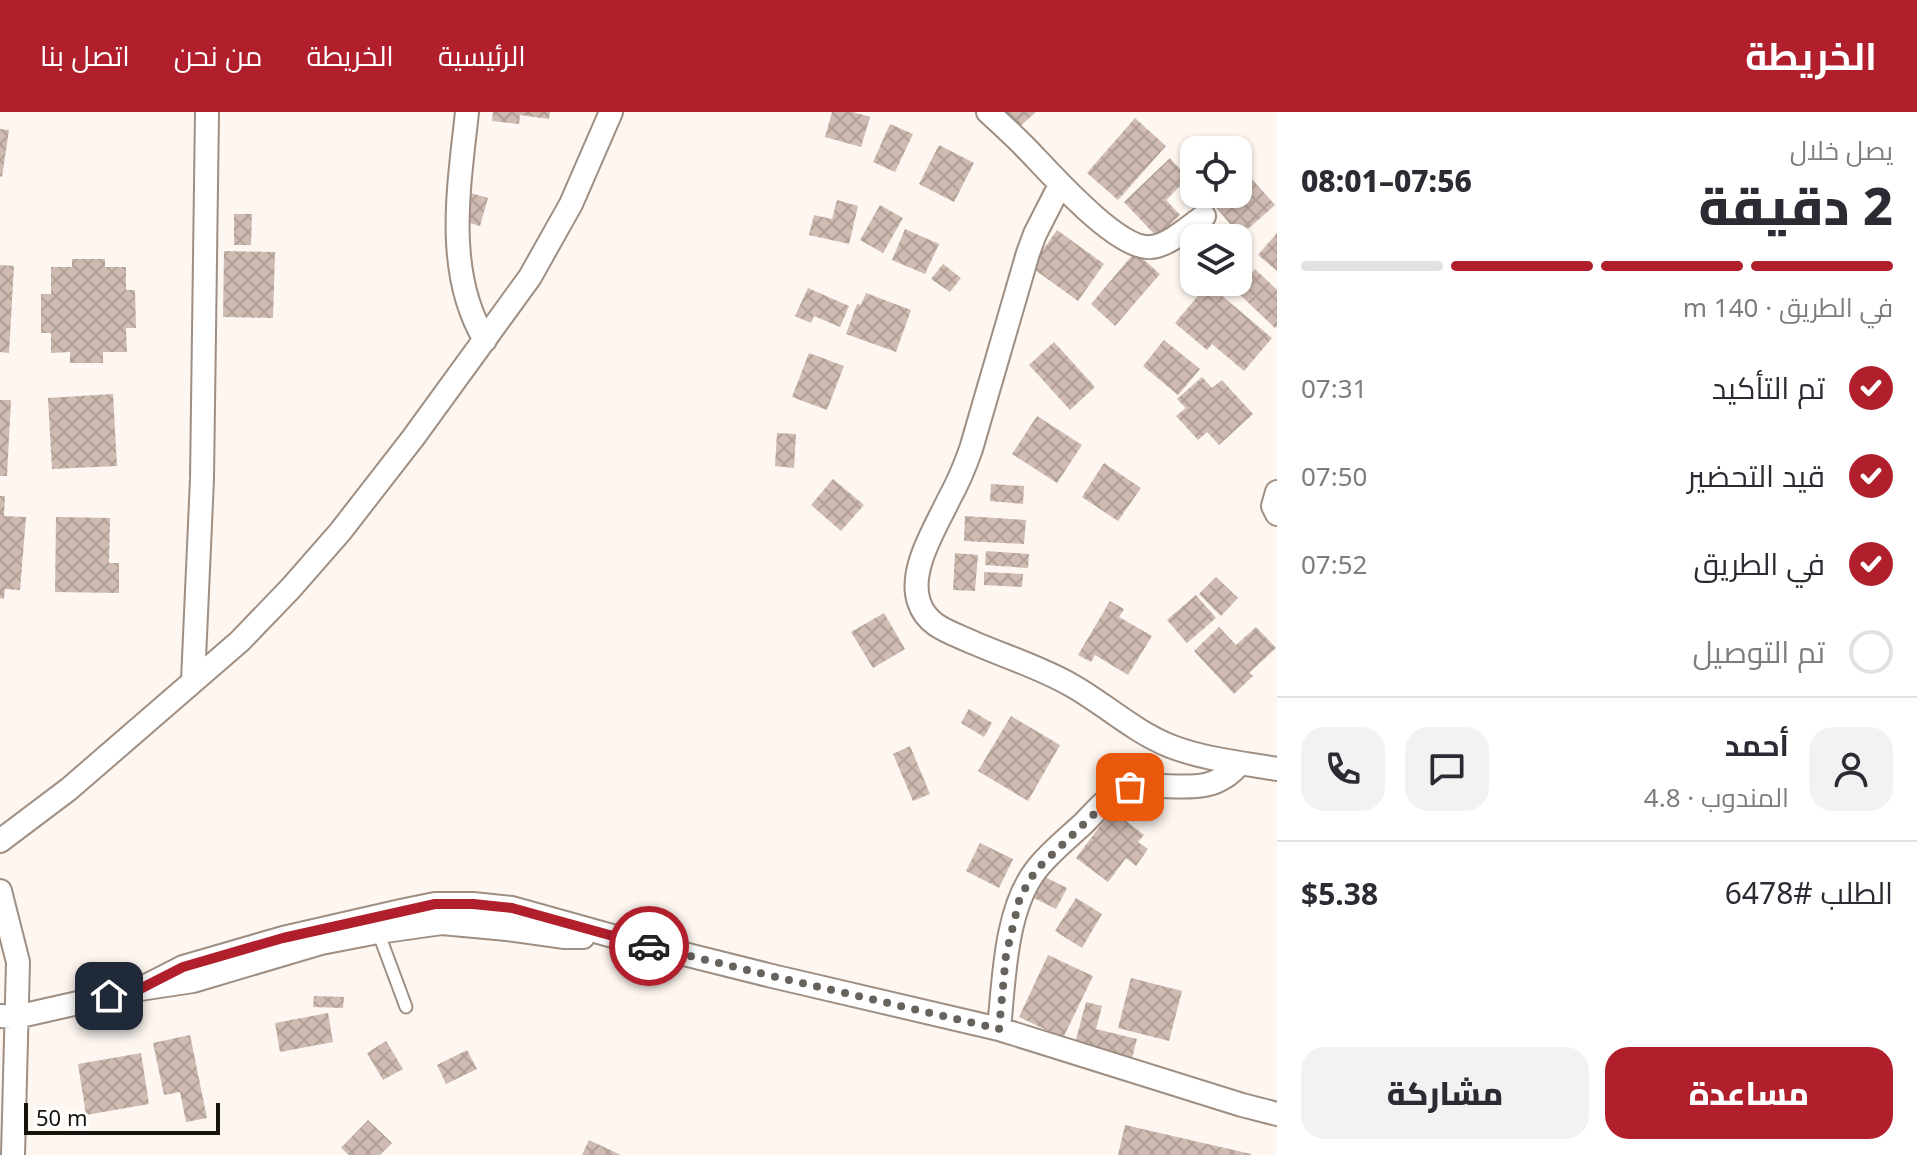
<!DOCTYPE html>
<html lang="ar">
<meta charset="utf-8">
<style>
:root{--surface:#fff;--page:#f2f2f3;--text:#2b2b33;--muted:#7c7c81;--line:#e1e1e2;--accent:#b11f2c}
body{margin:0;font-family:"Noto Sans",Cairo,sans-serif;background:var(--page);color:var(--text);direction:rtl;height:100vh;display:flex;flex-direction:column;font-size:30px;white-space:nowrap}
*{box-sizing:border-box;margin:0}
p{font-size:26px;color:var(--muted)}
.icon{flex:none;width:44px;height:44px;fill:none;stroke:currentColor;stroke-width:2;stroke-linecap:round;stroke-linejoin:round}
.map{position:relative;flex:1;overflow:hidden;direction:ltr}
.side{display:flex;flex-direction:column;background:var(--surface);width:640px}
.side>*{flex:none}
.tools{position:absolute;left:1180px;top:24px;display:grid;gap:16px}
.tools a{display:grid;place-items:center;width:72px;height:72px;border-radius:16px;background:var(--surface);box-shadow:0 2px 6px #0004;font-size:40px}
.scale{position:absolute;left:24px;bottom:20px;width:196px;box-sizing:border-box;padding-left:8px;border:4px solid #18120d;border-top:0;font-size:22px;line-height:28px;white-space:nowrap;color:#18120d;-webkit-text-stroke:6px #fff;paint-order:stroke}
.pin{position:absolute;display:grid;place-items:center;width:68px;height:68px;color:#fff;margin:-34px;border-radius:16px;box-shadow:0 4px 12px #0006}
.courier{position:absolute;display:grid;place-items:center;width:80px;height:80px;margin:-40px;border:6px solid #b11f2c;border-radius:50%;background:#fff;color:#222;box-shadow:0 2px 10px #0007}
.overview em{font-style:normal;font-weight:800}
.overview div{display:flex;flex-direction:column-reverse}
.overview{display:flex;align-items:center;justify-content:space-between;height:136px;padding:0 24px}
h1{font-size:52px;font-weight:800;line-height:60px}
.bar{display:grid;grid-template-columns:repeat(4,1fr);gap:12px 8px;align-content:center;height:96px;padding:0 24px}
.bar i{height:10px;border-radius:6px;background:var(--line)}
.bar .selected{background:var(--accent)}
.bar p{grid-column:span 4}
.line{display:flex;align-items:center;gap:20px;padding:0 24px;border-top:2px solid var(--line)}
.line div{flex:1}
.round{display:grid;place-items:center;flex:none;width:84px;height:84px;border-radius:24px;background:var(--page)}
ol{padding:0 24px;list-style:none}
li{display:flex;align-items:center;gap:24px;height:88px}
li p{margin-inline-start:auto}
li .icon{padding:8px;border-radius:50%;background:var(--accent);color:#fff;stroke-width:4}
li:last-child{color:var(--muted)}
li i{width:44px;height:44px;border:4px solid var(--line);border-radius:50%}
.action{display:flex;gap:16px;margin-top:auto;padding:16px 24px}
.action a{flex:1;height:92px;border-radius:24px;background:var(--accent);color:#fff;font-size:32px;font-weight:800;line-height:92px;text-align:center}
.action a+a{background:var(--page);color:var(--text)}
header{display:flex;align-items:center;gap:48px;box-sizing:border-box;height:112px;padding:0 40px;background:var(--accent);color:#fff}
header strong{font-size:38px}
nav{display:flex;gap:44px;margin-inline-start:auto;font-size:28px}
main{display:flex;flex:1;min-height:0}
.map>svg:first-child{display:block}
</style>
<header>
<strong>الخريطة</strong>
<nav><a>الرئيسية</a><a>الخريطة</a><a>من نحن</a><a>اتصل بنا</a></nav>
</header>
<main>
<section class="side">
<div class="overview"><div><h1>2 دقيقة</h1><p>يصل خلال</p></div><em>07:56–08:01</em></div>
<div class="bar"><i class="selected"></i><i class="selected"></i><i class="selected"></i><i></i><p>في الطريق · 140 m</p></div>
<ol>
<li><svg class="icon" aria-label="check" viewBox="0 0 24 24"><path d="M5 12l5 5 9-10"/></svg>تم التأكيد<p>07:31</p></li>
<li><svg class="icon" aria-label="check" viewBox="0 0 24 24"><path d="M5 12l5 5 9-10"/></svg>قيد التحضير<p>07:50</p></li>
<li><svg class="icon" aria-label="check" viewBox="0 0 24 24"><path d="M5 12l5 5 9-10"/></svg>في الطريق<p>07:52</p></li>
<li><i></i>تم التوصيل</li>
</ol>
<div class="line" style="height:144px"><a class="round"><svg class="icon" aria-label="person" viewBox="0 0 24 24"><circle cx="12" cy="8" r="4"/><path d="M4 21q1-7 8-7t8 7"/></svg></a><div><b>أحمد</b><p>المندوب · 4.8</p></div><a class="round"><svg class="icon" aria-label="chat" viewBox="0 0 24 24"><path d="M4 5h16v11H9l-5 4z"/></svg></a><a class="round"><svg class="icon" aria-label="phone" viewBox="0 0 24 24"><path d="M5 4h4l2 5-3 2q2 4 5 5l2-3 5 2v4C11 20 4 13 5 4z"/></svg></a></div>
<div class="line" style="height:104px"><div>الطلب #6478</div><b>$5.38</b></div>
<div class="action"><a>مساعدة</a><a>مشاركة</a></div>
</section>
<div class="map">
<svg width="1277" height="1043" viewBox="0 0 1277 1043">
<defs>
<pattern id="building-cross-hatch" width="8" height="8" patternUnits="userSpaceOnUse" patternTransform="scale(2)"><rect width="8" height="8" fill="#cfbbb1"/><path d="M0 0l8 8M0 8l8-8" fill="none" stroke="#b1a097"/></pattern>
</defs>
<rect width="100%" height="100%" fill="#fdf6f1"/>
<!-- building -->
<path fill="url(#building-cross-hatch)" d="M493,0H550L549,7L520,3L519,12L492,9Z
M832,0H853L870,5L861,35L825,25Z
M997,0H1036L1015,19Z
M1135,6L1166,34L1118,88L1087,61Z
M890,12L913,22L895,60L873,50Z
M0,17L9,18L2,65L0,64Z
M939,33L974,51L954,90L919,72Z
M1170,46L1188,66L1166,88L1180,103L1157,125L1124,90Z
M1249,64L1275,93L1240,124L1215,94L1229,82H1238V74Z
M467,80L488,86L480,114L460,108Z
M837,88L858,94L849,132L809,123L814,103L832,107Z
M880,93L903,106L883,141L860,128Z
M234,102H252L251,133H234Z
M905,117L939,132L925,162L892,148Z
M1057,118L1104,152L1078,189L1031,155Z
M1277,121V159L1258,143Z
M224,139L275,140L273,206L223,205Z
M1135,140L1160,162L1115,214L1091,192Z
M72,147H105V155H126V178H135L136,216H126L127,240H103V251H70V240L51,241V221H41V182H51V155H72Z
M943,152L961,166L950,180L931,167Z
M0,153L14,154L9,241L0,240Z
M1255,157L1277,178V214L1275,216L1235,178Z
M1208,172L1272,226L1244,259L1212,232L1207,238L1175,211Z
M808,176L849,194L840,215L814,204L811,211L795,204Z
M866,181L911,198L896,240L846,222L857,192L861,193Z
M1164,228L1200,257L1178,283L1143,254Z
M1054,230L1095,275L1070,298L1029,253Z
M809,241L844,254L827,298L792,285Z
M1202,265L1212,276L1222,268L1253,302L1219,333L1207,320L1198,328L1176,304L1186,296L1177,287Z
M113,282L117,354L52,357L48,286Z
M0,288H11L7,364H0Z
M1037,304L1082,333L1057,371L1012,342Z
M777,321L796,322L794,356L775,354Z
M1104,351L1141,376L1118,409L1082,385Z
M833,367L864,393L841,419L811,393Z
M991,372L1024,374L1023,392L990,389Z
M0,384H5L4,404L26,405L20,478L5,477L4,487L0,486Z
M965,404L1026,408L1024,432L964,429Z
M56,405L110,406L109,451H119V481L55,480Z
M986,439L1029,442L1028,456L985,453Z
M955,441L978,443L975,479L953,478Z
M984,460L1023,462L1022,475L984,473Z
M1216,465L1238,486L1221,504L1199,482Z
M1196,483L1216,506L1187,531L1167,508Z
M1110,489L1124,497L1119,505L1152,524L1128,563L1095,543L1091,550L1078,543Z
M884,501L905,537L873,556L851,520Z
M1219,515L1236,533L1256,515L1276,536L1249,561L1253,564L1234,582L1194,539Z
M969,597L992,611L984,625L961,611Z
M1011,604L1060,633L1028,689L978,659Z
M910,634L930,682L913,689L893,642Z
M1112,698L1144,723L1138,730L1148,737L1136,754L1126,746L1108,770L1076,746Z
M980,731L1013,747L999,776L966,759Z
M1041,763L1067,776L1056,797L1030,784Z
M1076,786L1102,802L1082,836L1055,819Z
M1048,843L1093,864L1063,926L1019,905Z
M1131,866L1182,879L1169,929L1118,916Z
M314,884L344,885L343,896L313,895Z
M1086,890L1102,894L1096,917L1137,927L1131,950L1074,935Z
M328,901L333,930L280,940L275,911Z
M190,923L207,1006L186,1010L180,980L164,983L153,931Z
M386,929L403,957L383,968L367,941Z
M467,938L477,957L446,972L437,953Z
M141,941L149,992L86,1003L78,952Z
M368,1008L392,1031L380,1043H349L341,1036Z
M1125,1013L1251,1042V1043H1118Z
M589,1028L621,1043H582Z"/>
<g fill="none" stroke-linecap="round" stroke-linejoin="round">
<!-- service casing -->
<g stroke="#9f8e82" stroke-width="15">
<path id="service" d="M377,817L406,895"/>
</g>
<!-- minor casing -->
<g stroke="#9f8e82" stroke-width="26">
<path id="minor" d="M467,0C459,75 444,160 485,228
M988,0C1000,11 1012,22 1024,34C1047,57 1117,139 1151,135C1168,134 1190,114 1204,104
M1060,73L1035,122L1028,141L971,337C965,354 958,371 949,387C936,415 908,458 919,490C926,512 946,519 965,527C1000,543 1038,554 1071,573C1105,592 1133,619 1170,634C1203,647 1242,651 1277,657
M1277,380L1273,394L1277,402
M193,569L202,367L207,0
M0,729L69,677L240,529L291,476L340,420L413,326L530,165L571,92L611,0
M0,779L18,850L13,1043
M140,877L183,855L283,826L401,799L435,792H473L512,796L616,825L772,864L999,917L1242,993L1277,1002
M0,904L16,905L140,877L193,869L321,831L378,820L442,811L507,817L565,825H583
M999,917C1004,868 1005,798 1036,758C1049,741 1068,726 1084,711C1097,698 1112,678 1132,675C1172,669 1210,688 1240,651"/>
</g>
<!-- service -->
<use href="#service" stroke="#fff" stroke-width="11"/>
<!-- minor -->
<use href="#minor" stroke="#fff" stroke-width="22"/>
</g>
<g fill="none" stroke-linecap="round" stroke-linejoin="round">
<!-- done -->
<path stroke="#68625d" stroke-width="8" stroke-dasharray="0 14.4" d="M649,834L772,864L999,917L1006,843L1020,785L1036,758L1119,678L1130,675"/>
<!-- route -->
<path stroke="#b11f2c" stroke-width="10" d="M109,884L140,877L183,855L283,826L435,792H473L512,796L649,834"/>
</g>
</svg>
<div class="tools">
<a><svg class="icon" aria-label="locate" viewBox="0 0 24 24"><circle cx="12" cy="12" r="6"/><path d="M12 2v4M12 18v4M2 12h4M18 12h4"/></svg></a>
<a><svg class="icon" aria-label="layers" viewBox="0 0 24 24"><path d="M12 4l9 5-9 5-9-5zM3 14l9 5 9-5"/></svg></a>
</div>
<div class="scale">50 m</div>
<div class="pin" style="left:1130px;top:675px;background:#ea580c"><svg class="icon" aria-label="bag" viewBox="0 0 24 24"><path d="M5 8h14l-1 12H6zM9 8a3 3 0 0 1 6 0"/></svg></div>
<div class="pin" style="left:109px;top:884px;background:#1f2937"><svg class="icon" aria-label="home" viewBox="0 0 24 24"><path d="M3 11l9-7 9 7M6 9v11h12V9"/></svg></div>
<div class="courier" style="left:649px;top:834px"><svg class="icon" aria-label="car" viewBox="0 0 24 24"><path d="M5 17H2v-5l4-1 3-4h7l3 4 3 1v5h-3M9 17h6M6 11h13"/><circle cx="7" cy="17" r="2"/><circle cx="17" cy="17" r="2"/></svg></div>
</div>
</main>
